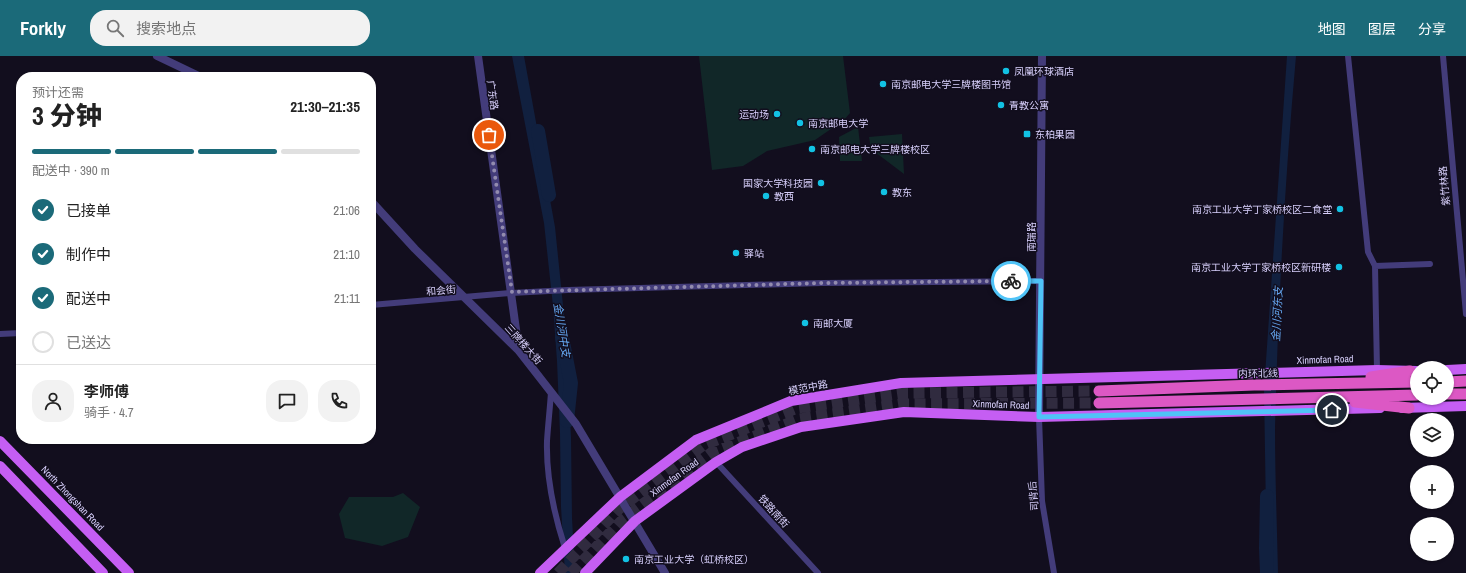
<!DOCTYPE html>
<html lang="zh">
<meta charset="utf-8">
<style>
:root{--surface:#fff;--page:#f2f2f2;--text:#222;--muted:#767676;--line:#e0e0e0;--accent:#1b6a79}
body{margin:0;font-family:"Archivo Narrow","Noto Sans SC",sans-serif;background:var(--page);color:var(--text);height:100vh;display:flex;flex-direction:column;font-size:15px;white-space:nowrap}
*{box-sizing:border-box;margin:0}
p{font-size:13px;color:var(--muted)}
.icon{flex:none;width:22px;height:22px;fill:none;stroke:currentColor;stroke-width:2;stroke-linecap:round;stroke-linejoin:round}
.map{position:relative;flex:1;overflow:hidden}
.panel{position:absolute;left:16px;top:16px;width:360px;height:372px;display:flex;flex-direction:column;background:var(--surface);border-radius:16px;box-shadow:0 1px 3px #0004}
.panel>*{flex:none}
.tools{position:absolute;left:1410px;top:305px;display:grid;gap:8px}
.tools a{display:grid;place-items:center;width:44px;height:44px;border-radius:50%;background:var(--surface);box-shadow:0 1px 3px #0004;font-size:20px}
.pin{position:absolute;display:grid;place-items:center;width:34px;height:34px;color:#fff;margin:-17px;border:2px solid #fff;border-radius:50%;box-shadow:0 1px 4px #0007}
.courier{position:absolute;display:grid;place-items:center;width:40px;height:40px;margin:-20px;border:3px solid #4fc3f7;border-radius:50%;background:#fff;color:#222;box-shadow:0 1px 5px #0007}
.summary em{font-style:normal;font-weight:800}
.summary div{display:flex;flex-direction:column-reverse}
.summary{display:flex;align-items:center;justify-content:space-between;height:68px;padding:0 16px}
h1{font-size:26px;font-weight:800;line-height:30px}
.bar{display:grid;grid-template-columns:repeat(4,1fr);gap:6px 4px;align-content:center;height:48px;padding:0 16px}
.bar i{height:5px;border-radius:3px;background:var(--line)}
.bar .current{background:var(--accent)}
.bar p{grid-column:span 4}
.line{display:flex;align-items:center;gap:10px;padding:0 16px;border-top:1px solid var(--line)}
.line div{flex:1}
.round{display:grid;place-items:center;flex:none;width:42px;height:42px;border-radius:16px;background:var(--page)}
ol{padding:0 16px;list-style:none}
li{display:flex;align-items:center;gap:12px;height:44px}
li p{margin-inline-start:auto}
li .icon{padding:4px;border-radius:50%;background:var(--accent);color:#fff;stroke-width:4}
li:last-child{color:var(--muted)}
li i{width:22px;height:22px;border:2px solid var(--line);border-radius:50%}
header{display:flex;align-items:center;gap:24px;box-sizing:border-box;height:56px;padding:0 20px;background:var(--accent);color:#fff}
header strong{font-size:19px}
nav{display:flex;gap:22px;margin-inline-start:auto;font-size:14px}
.search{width:280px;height:36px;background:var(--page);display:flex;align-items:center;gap:10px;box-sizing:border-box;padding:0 14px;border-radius:16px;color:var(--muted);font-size:15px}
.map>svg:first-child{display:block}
</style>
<header>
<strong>Forkly</strong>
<div class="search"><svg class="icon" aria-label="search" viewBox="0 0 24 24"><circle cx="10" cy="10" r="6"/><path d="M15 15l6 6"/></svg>搜索地点</div>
<nav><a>地图</a><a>图层</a><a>分享</a></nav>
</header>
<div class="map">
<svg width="1466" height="517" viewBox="0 0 1466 517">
<rect width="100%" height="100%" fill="#120e1e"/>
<!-- green -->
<path fill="#112728" d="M699,0H843L850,57L844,64L815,84L767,95L743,110L712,114Z
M858,71L862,105H840L839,81Z
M902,78L904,118L871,93L869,81Z
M403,437L420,451L408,481L382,490L345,482L339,458L349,441H393Z"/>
<!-- water -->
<path fill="#11203f" d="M512,0H524L555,171L565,269L571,381L572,462L575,517H565L561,451L560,377L557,305L553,250L544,167Z
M1287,0H1296C1285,123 1278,248 1275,372C1275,420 1277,469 1278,517H1267L1264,334Z"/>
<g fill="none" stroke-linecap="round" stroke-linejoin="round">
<!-- river -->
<path stroke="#11203f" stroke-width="14" d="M538,75L549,139
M562,281L571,327L567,365
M1267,440L1266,492L1267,517"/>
<!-- trunk-tunnel -->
<path stroke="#302b3f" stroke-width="11" stroke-dasharray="11 5.5" stroke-linecap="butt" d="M558,517L619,453L702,390L797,352L905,337L1099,335
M571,517L624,462L711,397L799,363L901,348L1099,347"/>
<!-- minor -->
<path stroke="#433c7a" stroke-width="6" d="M1348,0L1368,196L1375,210L1377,314
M1443,0L1466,258
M1375,210L1430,208
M371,249L511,237L568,234L822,227L1041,225
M0,278L21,277
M551,336C550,352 548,369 547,385C546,421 554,458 565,492
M1039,361L1042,445L1054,517
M716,406L818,517"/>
<!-- tertiary -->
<path stroke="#433c7a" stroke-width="8" d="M157,0L201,21
M478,0L519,295
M371,145L415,193L519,295L576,368L665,517
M1039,361L1042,0"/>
<!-- primary -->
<path stroke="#c55ef3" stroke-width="10" d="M1447,314L1466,313
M1402,352L1466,350
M0,385L129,517
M0,410L103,517
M540,517L620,441L696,384L791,345L901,327L1377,314L1417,315
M585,517L635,465L716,406L742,391L801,371L904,356L1039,361L1380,352"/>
<!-- trunk -->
<path stroke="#dc58c4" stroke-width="11" d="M1371,321L1410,315
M1447,326L1466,325
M1099,335L1254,329L1417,326
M1447,338H1466
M1355,346L1409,352
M1099,347L1417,339"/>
</g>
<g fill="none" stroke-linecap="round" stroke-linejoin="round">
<!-- done -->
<path stroke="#928bae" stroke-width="4" stroke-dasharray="0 7.2" d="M489,79L512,236L822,227L1011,225"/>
<!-- route -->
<path stroke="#4fc3f7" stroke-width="5" d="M1011,225H1041L1039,361L1332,354"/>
</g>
<!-- markers -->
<g fill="#12c2e4" stroke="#120e1e" stroke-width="1.5">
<circle cx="1006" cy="15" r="4"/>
<circle cx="883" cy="28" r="4"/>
<circle cx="1001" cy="49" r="4"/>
<circle cx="777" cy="58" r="4"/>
<circle cx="800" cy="67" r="4"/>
<rect x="1023" y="74" width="8" height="8" rx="2"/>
<circle cx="812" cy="93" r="4"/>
<circle cx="821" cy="127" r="4"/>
<circle cx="884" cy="136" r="4"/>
<circle cx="766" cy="140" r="4"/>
<circle cx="1340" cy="153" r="4"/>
<circle cx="736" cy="197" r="4"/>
<circle cx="1339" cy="211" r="4"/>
<circle cx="805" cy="267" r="4"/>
<circle cx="626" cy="503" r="4"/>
</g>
<g text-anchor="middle" stroke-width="3" stroke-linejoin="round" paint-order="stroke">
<!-- poi labels -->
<g font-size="10" fill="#d7cffb" stroke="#120e1e" text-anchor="start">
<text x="1014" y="19">凤凰环球酒店</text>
<text x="891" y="32">南京邮电大学三牌楼图书馆</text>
<text x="1009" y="53">青教公寓</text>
<text x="769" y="62" text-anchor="end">运动场</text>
<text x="808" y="71">南京邮电大学</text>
<text x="1035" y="82">东柏果园</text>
<text x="820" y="97">南京邮电大学三牌楼校区</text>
<text x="813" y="131" text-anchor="end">国家大学科技园</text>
<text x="892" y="140">教东</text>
<text x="774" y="144">教西</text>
<text x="1332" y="157" text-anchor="end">南京工业大学丁家桥校区二食堂</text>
<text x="744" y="201">驿站</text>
<text x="1331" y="215" text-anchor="end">南京工业大学丁家桥校区新研楼</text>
<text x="813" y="271">南邮大厦</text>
<text x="634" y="507">南京工业大学（虹桥校区）</text>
</g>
<!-- street labels -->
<g font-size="10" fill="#d7cffb" stroke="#120e1e">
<text transform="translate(493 39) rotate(82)" y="4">广东路</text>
<text transform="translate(1444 130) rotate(-95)" y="4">紫竹林路</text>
<text transform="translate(1031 181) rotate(-90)" y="4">南瑞路</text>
<text transform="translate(441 234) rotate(-5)" y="4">和会街</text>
<text transform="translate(524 288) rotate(48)" y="4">三牌楼大街</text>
<text transform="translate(1325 303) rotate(-2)" y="4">Xinmofan Road</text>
<text transform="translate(1258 317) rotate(-1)" y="4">内环北线</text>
<text transform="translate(808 331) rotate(-11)" y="4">模范中路</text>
<text transform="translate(1001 348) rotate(2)" y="4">Xinmofan Road</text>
<text transform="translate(674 421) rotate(-36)" y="4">Xinmofan Road</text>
<text transform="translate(1033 440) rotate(-95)" y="4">司背后</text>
<text transform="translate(73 442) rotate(46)" y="4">North Zhongshan Road</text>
<text transform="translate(774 455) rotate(48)" y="4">铁路南街</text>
</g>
<!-- water labels -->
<g font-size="11" font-style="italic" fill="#65a8f3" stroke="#120e1e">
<text transform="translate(1277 258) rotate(-87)" y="4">金川河东支</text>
<text transform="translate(562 274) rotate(81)" y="4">金川河中支</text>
</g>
</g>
</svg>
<div class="tools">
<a><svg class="icon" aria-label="locate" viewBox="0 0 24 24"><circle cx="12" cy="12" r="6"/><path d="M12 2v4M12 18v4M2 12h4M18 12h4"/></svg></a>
<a><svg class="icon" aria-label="layers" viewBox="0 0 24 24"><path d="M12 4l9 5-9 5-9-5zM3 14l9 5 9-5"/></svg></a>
<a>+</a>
<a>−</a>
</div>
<div class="pin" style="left:489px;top:79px;background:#ea580c"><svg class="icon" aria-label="bag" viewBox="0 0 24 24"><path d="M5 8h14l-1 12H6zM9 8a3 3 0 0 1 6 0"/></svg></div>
<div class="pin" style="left:1332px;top:354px;background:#1f2937"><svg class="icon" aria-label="home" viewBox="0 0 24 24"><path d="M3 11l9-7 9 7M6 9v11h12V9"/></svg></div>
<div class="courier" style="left:1011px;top:225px"><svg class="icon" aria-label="bike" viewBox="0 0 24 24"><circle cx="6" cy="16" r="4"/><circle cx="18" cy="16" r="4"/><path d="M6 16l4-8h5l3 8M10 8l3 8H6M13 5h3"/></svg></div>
<section class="panel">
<div class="summary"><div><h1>3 分钟</h1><p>预计还需</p></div><em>21:30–21:35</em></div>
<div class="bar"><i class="current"></i><i class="current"></i><i class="current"></i><i></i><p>配送中 · 390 m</p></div>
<ol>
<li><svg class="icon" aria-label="check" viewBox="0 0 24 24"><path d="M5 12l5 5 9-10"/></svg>已接单<p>21:06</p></li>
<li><svg class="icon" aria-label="check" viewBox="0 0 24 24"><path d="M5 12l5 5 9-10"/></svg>制作中<p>21:10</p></li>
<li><svg class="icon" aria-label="check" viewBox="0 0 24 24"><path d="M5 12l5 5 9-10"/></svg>配送中<p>21:11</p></li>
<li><i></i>已送达</li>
</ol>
<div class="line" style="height:72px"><a class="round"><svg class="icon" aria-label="person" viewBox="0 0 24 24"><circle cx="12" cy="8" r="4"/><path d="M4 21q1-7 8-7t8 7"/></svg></a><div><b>李师傅</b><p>骑手 · 4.7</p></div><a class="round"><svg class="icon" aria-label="chat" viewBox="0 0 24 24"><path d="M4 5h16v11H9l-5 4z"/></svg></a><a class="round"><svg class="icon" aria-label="phone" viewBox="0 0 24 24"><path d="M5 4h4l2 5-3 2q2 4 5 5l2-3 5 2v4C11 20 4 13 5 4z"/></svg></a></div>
</section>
</div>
